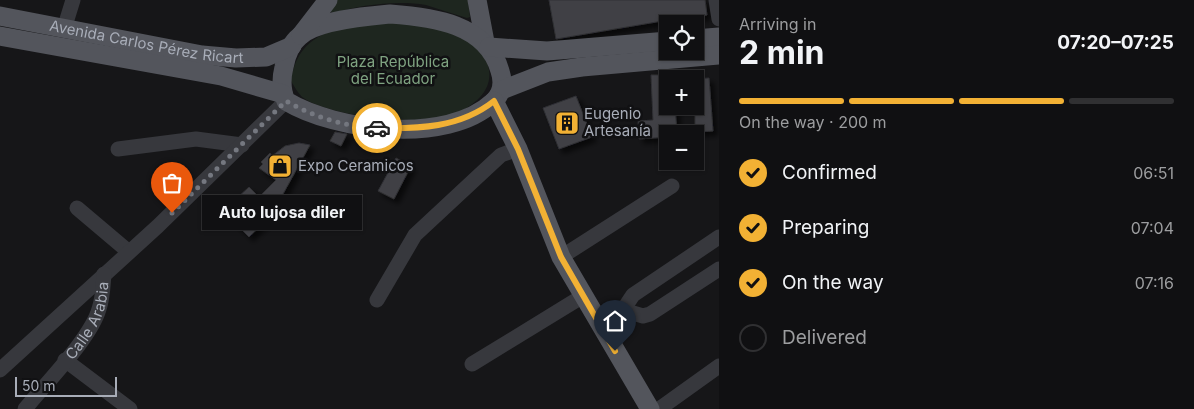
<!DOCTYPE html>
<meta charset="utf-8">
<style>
:root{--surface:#101012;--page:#19191b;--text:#f1f3f6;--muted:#9c9d9f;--line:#303032;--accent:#f2b134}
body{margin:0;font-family:Inter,sans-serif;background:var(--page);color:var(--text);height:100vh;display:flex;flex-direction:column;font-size:19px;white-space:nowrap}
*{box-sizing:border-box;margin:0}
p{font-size:16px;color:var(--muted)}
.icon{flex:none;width:28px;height:28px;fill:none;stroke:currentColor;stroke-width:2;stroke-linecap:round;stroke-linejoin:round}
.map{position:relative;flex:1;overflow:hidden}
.side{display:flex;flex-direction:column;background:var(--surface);width:475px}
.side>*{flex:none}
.controls{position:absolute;left:659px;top:15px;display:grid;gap:10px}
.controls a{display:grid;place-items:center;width:45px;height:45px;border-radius:0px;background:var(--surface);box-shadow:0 1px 4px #0004,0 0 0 1px var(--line);font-size:25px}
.scale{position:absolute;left:15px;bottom:12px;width:102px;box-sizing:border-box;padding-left:5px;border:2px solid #a8adb8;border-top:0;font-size:14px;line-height:18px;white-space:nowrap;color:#a8adb8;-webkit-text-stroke:4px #111113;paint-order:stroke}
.pin{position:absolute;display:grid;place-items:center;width:42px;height:42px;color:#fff;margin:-51px -21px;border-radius:50% 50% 50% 0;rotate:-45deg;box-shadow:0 0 5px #0007}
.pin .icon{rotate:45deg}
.courier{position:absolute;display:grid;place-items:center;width:50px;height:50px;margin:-25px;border:4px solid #f2b134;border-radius:50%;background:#fff;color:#222;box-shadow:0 1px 6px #0007}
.bubble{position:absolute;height:35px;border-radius:0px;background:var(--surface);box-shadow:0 1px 4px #0004,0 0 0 1px var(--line);font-size:16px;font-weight:700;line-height:35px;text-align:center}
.head em{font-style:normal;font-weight:700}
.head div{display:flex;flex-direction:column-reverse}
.head{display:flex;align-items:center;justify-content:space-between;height:85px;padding:0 20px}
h1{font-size:32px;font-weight:700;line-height:38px}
.bar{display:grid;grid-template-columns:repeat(4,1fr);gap:8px 5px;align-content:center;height:60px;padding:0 20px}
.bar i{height:6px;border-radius:4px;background:var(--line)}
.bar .on{background:var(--accent)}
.bar p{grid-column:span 4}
ol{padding:0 20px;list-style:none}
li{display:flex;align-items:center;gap:15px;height:55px}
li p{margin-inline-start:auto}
li .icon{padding:5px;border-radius:50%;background:var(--accent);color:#111;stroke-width:4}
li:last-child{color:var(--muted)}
li i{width:28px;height:28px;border:2px solid var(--line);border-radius:50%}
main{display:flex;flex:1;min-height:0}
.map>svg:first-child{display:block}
</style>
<main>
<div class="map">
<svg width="719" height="409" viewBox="0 0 719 409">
<defs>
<filter id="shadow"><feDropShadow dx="4.5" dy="4.5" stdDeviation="2.5" flood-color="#0009"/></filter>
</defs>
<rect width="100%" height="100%" fill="#161618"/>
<!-- green -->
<path fill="#1e261f" d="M335,0H468L470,17L467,18C453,14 439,9 426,5C396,0 361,5 333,13L329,11Z
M396,21C411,24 444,27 456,33C498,55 503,92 457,113C427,128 329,117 302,97C298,93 294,86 291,81C299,25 350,26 396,21Z"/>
<!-- building -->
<path fill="#404145" stroke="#303034" filter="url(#shadow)" d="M549,0H705L707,15L674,20V19L556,39Z
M651,75H668V106H675L677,134H668V137L639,139L638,121L653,120Z
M709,78L713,131L695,132V79Z
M576,96L592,137L559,149L543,108Z
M335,132L347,134L341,146L330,141Z
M299,143L310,145L278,203L281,206L249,237L223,211L249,187L259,197L276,180L259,168L263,164L261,162L270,153L272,156L285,146Z
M396,158L411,166L394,199L378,191Z"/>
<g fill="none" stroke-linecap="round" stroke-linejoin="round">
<!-- minor -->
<g stroke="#37383d" stroke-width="15">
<path d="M716,0L719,19"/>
<path d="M64,29L73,0"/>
<path d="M118,149L196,139L242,145"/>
<path d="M77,208L129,252"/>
<path d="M561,257L672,186"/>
<path d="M377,300L415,235L501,155L518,149"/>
<path d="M623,310L643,316L650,314L719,269"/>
<path d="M600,324L623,310L633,295L719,237"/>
<path d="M65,360L130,409"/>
<path d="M472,364L583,296"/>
<path d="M0,370L158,226L286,101"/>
<path id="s1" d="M25,409C45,384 91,338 99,309C103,298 103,285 104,274"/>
<path d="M659,409L719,366"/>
</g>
<!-- major -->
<g stroke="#53555c" stroke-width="19">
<path d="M477,0L485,42"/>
<path d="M390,14C433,17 487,24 500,71C504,83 502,94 493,102C447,145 336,131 286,101C281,90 281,79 284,67C286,56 291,43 300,36C317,20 368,16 390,14Z"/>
<path id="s2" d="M0,16L202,55L236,58L266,57L292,46"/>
<path d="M301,35L328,0"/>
<path d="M0,36L221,76L283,94"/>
<path d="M695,39L719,37"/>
<path d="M489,47L547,51L668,41"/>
<path d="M502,90L548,72L582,67L719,55"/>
<path d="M494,101L518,149L561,257L650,409"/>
</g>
</g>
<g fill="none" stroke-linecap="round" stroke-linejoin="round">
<!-- done -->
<path stroke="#757880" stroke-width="5" stroke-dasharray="0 9" d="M172,213L286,101C314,117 345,127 377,128"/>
<!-- route -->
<path stroke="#f2b134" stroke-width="6" d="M377,128C418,129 460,128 494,101L518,149L561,257L615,351"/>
</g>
<!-- icons -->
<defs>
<g id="building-square" transform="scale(1.25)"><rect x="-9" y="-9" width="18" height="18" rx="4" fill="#f2b134" stroke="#111113"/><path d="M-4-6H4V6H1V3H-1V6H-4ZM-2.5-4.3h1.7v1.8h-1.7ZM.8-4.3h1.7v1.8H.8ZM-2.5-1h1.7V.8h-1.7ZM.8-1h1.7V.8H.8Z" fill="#111"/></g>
<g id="shop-square" transform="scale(1.25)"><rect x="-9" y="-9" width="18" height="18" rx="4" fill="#f2b134" stroke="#111113"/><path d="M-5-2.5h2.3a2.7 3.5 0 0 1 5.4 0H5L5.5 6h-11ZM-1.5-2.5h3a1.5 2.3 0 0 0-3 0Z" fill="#111"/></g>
</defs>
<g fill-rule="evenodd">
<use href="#building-square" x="567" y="123"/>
<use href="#shop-square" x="280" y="166"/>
</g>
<g text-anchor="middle" stroke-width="5" stroke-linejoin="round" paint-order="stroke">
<!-- street labels -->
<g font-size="15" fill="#a8adb8" stroke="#111113">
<text dy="5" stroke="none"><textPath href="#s2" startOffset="149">Avenida Carlos Pérez Ricart</textPath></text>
<text dy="5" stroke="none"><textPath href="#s1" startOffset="110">Calle Arabia</textPath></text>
</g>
<!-- park labels -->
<g font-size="15" fill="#7fa381" stroke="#111113">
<text x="393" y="67">Plaza República<tspan x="393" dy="17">del Ecuador</tspan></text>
</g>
<!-- poi labels -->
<g font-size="15" fill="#a8adb8" stroke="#111113" text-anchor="start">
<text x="584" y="119">Eugenio<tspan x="584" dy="17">Artesanía</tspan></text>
<text x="298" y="171">Expo Ceramicos</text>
</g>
</g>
</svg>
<div class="controls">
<a><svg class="icon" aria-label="locate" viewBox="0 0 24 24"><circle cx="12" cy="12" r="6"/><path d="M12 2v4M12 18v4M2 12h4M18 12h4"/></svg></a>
<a>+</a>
<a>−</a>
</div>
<div class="scale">50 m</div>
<div class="pin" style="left:172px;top:213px;background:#ea580c"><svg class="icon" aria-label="bag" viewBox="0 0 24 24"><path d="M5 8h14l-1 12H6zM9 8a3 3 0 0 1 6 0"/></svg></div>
<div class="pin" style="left:615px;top:351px;background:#1f2937"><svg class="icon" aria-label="home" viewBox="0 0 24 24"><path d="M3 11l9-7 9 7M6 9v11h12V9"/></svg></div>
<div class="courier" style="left:377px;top:128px"><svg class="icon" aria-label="car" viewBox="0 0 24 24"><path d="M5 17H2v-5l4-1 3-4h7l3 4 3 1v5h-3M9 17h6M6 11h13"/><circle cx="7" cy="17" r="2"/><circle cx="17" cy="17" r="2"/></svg></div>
<div class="bubble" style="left:202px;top:195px;width:160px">Auto lujosa diler</div>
</div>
<section class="side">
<div class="head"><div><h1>2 min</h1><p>Arriving in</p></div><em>07:20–07:25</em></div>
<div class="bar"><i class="on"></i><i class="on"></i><i class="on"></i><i></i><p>On the way · 200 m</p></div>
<ol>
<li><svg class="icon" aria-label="check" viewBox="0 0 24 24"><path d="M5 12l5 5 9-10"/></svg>Confirmed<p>06:51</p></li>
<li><svg class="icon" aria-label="check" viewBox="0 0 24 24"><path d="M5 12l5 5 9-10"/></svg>Preparing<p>07:04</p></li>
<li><svg class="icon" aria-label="check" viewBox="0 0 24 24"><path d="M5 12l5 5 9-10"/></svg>On the way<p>07:16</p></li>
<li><i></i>Delivered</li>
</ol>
</section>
</main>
